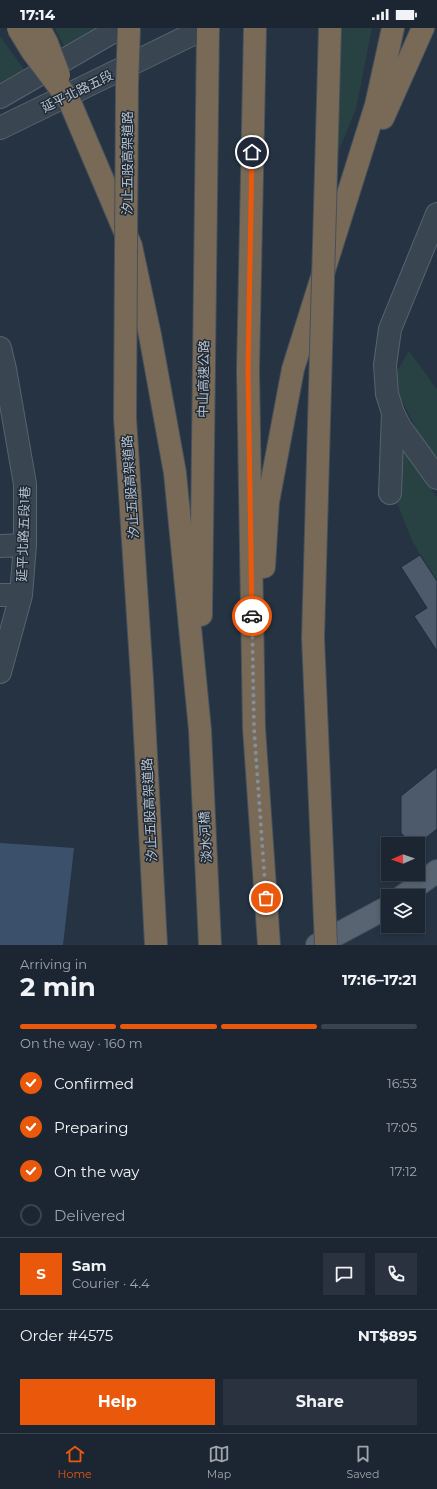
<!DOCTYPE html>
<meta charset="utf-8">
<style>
:root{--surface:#1c2632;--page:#29323e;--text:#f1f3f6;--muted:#a0a5ac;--line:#3a434d;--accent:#ea580c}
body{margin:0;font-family:Montserrat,"Noto Sans TC",sans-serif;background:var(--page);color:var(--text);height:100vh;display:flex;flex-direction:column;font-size:15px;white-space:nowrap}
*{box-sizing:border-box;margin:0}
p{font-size:13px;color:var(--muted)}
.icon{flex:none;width:22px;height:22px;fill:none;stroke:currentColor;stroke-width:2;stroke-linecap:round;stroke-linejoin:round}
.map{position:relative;height:917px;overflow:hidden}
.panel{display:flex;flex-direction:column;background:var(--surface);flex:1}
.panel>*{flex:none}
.needle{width:26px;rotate:268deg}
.tools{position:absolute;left:381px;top:809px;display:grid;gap:8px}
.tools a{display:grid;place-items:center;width:44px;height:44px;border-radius:0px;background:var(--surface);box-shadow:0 2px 6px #0003,0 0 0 1px var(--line);font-size:20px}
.pin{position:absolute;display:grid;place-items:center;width:34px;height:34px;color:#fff;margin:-17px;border:2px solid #fff;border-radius:50%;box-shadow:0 1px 4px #0007}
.courier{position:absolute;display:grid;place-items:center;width:40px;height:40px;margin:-20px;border:3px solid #ea580c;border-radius:50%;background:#fff;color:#222;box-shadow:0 1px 5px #0007}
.summary em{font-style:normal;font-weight:700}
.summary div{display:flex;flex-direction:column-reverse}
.summary{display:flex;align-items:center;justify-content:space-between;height:68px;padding:0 20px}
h1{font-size:26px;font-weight:700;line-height:30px}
.bar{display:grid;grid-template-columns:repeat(4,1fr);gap:6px 4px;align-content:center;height:48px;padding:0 20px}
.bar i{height:5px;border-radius:3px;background:var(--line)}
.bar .on{background:var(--accent)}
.bar p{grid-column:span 4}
.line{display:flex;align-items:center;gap:10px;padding:0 20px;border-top:1px solid var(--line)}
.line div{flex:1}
.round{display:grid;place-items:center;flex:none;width:42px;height:42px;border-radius:0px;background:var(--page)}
ol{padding:0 20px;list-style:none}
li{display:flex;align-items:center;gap:12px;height:44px}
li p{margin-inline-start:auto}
li .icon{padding:4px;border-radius:50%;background:var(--accent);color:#fff;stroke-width:4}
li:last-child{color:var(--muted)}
li i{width:22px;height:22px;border:2px solid var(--line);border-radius:50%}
.button{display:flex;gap:8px;margin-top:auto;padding:8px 20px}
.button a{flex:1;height:46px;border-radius:0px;background:var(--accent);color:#fff;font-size:16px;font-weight:700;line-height:46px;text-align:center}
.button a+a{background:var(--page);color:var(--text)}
.status{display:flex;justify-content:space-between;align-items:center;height:28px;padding:0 20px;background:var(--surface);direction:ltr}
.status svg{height:11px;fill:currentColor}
.tab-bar{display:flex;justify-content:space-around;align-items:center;height:56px;border-top:1px solid var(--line);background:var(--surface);font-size:11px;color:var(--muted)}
.tab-bar a{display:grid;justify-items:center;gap:2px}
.tab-bar .on{color:var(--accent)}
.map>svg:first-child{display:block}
</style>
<div class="status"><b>17:14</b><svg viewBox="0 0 49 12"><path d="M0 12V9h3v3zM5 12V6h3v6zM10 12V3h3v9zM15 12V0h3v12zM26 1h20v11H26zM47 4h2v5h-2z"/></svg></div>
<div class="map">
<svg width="437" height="917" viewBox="0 0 437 917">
<rect width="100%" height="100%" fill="#263342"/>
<!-- green -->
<path fill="#284143" d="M55,0H102L101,4L74,39Z
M336,0H372L356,81L334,134Z
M0,8L29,48L0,64Z
M409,323L437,361V431L420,409L392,352Z
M396,410L437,469V559L412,512L394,468Z"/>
<!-- water -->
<path fill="#3b516b" d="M0,815L74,820L63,917H0Z"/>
<!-- building -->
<path fill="#4c5a6b" stroke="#212c39" d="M420,527L437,553V623L414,588L427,580L401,539Z
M437,739V801L418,816H412L401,805V768Z"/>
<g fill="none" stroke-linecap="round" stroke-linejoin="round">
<!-- minor casing -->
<g stroke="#58636f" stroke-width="24">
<path id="minor" d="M0,69L109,6L123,0
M0,100L205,0
M437,186L390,301L385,337L387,366L393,385L400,399L437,450
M0,320L5,341L25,456V517L21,567L0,644
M390,465L393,385
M0,518L25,517
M0,567H21"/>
</g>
<!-- major casing -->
<g stroke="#444e5b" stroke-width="24">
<path id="major" d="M403,868L437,843
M317,917L388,879"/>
</g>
<!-- highway casing -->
<g stroke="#45505c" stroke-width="24">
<path id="highway" d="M255,0L248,342L254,700L269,917
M69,72L131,218L150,307L175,445L200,702L210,917
M383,90L423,0
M264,539L268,474L293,341L376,77L393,0
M201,587L208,0
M142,651L156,917"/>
</g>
<!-- minor -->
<use href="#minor" stroke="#3a4552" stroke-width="22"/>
<!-- major -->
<use href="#major" stroke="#586472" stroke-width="22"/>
<!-- highway -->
<use href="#highway" stroke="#786a57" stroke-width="22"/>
<!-- highway-bridge casing -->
<g stroke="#45505c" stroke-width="24" stroke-linecap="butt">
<path id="highway-bridge" d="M18,0L32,23L69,72
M39,0L47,15L59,47
M129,0L127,57L125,390L142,651
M326,917L313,610L330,0"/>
</g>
<!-- highway-bridge -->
<use href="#highway-bridge" stroke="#786a57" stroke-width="22"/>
</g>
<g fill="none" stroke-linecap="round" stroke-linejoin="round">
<!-- done -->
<path stroke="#848f9c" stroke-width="4" stroke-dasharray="0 7.2" d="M252,588L254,700L266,870"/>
<!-- route -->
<path stroke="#ea580c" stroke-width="5" d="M252,588L248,342L252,124"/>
</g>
<g text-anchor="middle" stroke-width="3" stroke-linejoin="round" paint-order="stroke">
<!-- street labels -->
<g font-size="13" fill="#b7c0cc" stroke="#1f2a37">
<text transform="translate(77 63) rotate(-26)" y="5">延平北路五段</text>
<text transform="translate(127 135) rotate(-90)" y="5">汐止五股高架道路</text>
<text transform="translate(203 351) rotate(-89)" y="5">中山高速公路</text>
<text transform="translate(130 459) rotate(-94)" y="5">汐止五股高架道路</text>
<text transform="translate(23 506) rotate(-88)" y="5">延平北路五段1巷</text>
<text transform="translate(149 782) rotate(-93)" y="5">汐止五股高架道路</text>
<text transform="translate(205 809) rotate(-93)" y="5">淡水河橋</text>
</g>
</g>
</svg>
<div class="tools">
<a><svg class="needle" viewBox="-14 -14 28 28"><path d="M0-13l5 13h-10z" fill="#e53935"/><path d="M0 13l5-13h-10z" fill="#a0a5ac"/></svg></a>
<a><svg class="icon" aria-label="layers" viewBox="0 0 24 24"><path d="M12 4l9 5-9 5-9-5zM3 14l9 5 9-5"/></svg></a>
</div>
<div class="pin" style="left:266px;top:870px;background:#ea580c"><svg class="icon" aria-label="bag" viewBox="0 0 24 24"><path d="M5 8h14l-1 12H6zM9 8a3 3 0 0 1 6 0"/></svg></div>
<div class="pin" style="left:252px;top:124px;background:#1f2937"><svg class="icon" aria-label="home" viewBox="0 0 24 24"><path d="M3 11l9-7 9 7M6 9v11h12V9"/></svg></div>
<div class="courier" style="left:252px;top:588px"><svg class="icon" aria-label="car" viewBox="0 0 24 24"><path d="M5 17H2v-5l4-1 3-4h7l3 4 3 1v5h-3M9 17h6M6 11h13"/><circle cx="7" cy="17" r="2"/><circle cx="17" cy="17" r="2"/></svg></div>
</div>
<section class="panel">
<div class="summary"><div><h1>2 min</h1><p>Arriving in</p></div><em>17:16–17:21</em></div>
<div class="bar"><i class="on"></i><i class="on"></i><i class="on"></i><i></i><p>On the way · 160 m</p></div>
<ol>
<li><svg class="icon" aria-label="check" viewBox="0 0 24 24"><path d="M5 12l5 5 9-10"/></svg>Confirmed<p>16:53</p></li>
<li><svg class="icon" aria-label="check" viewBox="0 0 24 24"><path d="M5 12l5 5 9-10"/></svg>Preparing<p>17:05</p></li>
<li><svg class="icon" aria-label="check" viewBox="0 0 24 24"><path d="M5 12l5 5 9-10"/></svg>On the way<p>17:12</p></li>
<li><i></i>Delivered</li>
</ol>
<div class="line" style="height:72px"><b class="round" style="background:var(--accent);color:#fff">S</b><div><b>Sam</b><p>Courier · 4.4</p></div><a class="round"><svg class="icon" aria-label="chat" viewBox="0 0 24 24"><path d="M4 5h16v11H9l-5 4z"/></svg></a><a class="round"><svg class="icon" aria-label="phone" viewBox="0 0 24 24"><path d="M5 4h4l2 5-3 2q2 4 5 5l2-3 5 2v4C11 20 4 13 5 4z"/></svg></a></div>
<div class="line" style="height:52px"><div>Order #4575</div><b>NT$895</b></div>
<div class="button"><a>Help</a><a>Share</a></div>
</section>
<nav class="tab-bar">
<a class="on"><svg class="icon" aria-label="home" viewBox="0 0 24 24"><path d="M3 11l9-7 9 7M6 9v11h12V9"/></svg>Home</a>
<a><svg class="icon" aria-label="map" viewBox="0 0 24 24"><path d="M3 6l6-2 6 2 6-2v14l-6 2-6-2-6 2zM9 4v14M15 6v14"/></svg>Map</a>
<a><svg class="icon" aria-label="saved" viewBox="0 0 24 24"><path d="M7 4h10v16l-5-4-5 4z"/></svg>Saved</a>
</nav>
